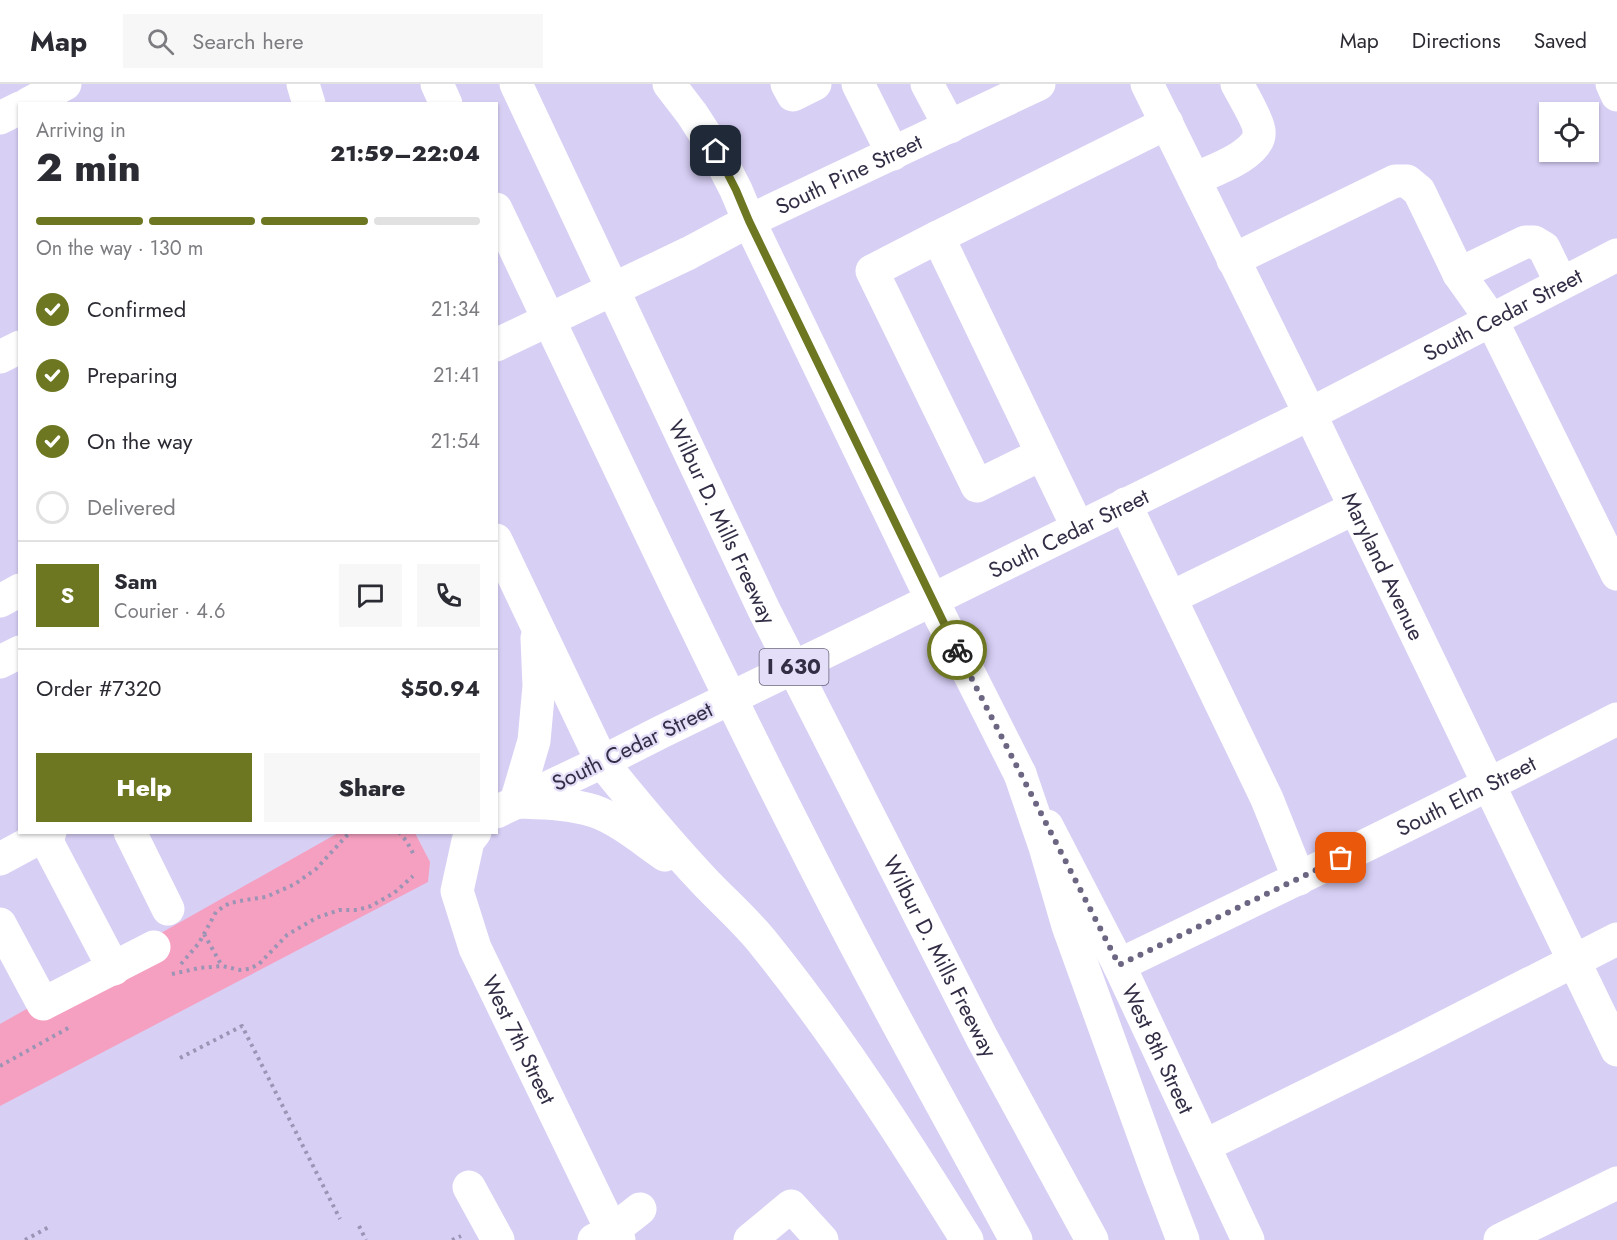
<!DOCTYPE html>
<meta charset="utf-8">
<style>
:root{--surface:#fff;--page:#f7f7f7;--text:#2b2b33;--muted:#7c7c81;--line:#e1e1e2;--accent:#6d7721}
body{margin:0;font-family:Jost,sans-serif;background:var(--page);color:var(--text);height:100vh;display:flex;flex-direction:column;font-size:22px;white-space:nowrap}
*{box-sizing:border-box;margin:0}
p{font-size:20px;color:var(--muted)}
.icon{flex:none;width:33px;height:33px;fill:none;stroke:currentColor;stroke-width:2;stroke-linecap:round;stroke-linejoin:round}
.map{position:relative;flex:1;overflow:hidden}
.details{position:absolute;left:18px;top:18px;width:480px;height:732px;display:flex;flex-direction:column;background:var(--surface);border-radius:0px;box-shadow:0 2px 4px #0004}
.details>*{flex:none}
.controls{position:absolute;left:1539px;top:18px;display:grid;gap:12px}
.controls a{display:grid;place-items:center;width:60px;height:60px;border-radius:0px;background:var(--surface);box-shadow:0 2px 4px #0004;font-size:30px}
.pin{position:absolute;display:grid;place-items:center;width:51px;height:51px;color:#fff;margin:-26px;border-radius:12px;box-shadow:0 3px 9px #0006}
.courier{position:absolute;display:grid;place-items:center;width:60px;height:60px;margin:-30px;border:4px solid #6d7721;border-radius:50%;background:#fff;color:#222;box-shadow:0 2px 8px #0007}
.head em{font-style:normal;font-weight:800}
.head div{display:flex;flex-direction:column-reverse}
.head{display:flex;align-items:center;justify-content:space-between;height:102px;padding:0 18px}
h1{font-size:39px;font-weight:800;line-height:45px}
.bar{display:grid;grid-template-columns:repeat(4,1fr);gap:9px 6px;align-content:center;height:72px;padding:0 18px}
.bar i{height:8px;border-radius:4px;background:var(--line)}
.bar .on{background:var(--accent)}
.bar p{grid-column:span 4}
.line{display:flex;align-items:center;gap:15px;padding:0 18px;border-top:2px solid var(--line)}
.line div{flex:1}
.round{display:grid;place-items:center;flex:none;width:63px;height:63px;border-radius:0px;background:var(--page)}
ol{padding:0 18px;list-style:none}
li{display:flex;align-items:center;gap:18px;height:66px}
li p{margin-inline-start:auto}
li .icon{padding:6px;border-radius:50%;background:var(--accent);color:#fff;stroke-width:4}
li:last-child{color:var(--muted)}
li i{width:33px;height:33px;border:3px solid var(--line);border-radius:50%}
.cta{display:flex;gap:12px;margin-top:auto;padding:12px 18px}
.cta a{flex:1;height:69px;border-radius:0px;background:var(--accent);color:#fff;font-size:24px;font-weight:800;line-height:69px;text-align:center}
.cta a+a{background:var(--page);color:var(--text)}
header{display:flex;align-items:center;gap:36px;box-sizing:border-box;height:84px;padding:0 30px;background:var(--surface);border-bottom:2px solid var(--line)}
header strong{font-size:28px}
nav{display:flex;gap:33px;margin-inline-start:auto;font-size:21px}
.search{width:420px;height:54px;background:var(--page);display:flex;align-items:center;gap:15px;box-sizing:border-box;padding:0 21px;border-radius:0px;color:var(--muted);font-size:22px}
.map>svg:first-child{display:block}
</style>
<header>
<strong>Map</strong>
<div class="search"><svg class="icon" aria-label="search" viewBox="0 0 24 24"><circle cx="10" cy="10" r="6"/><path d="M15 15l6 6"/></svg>Search here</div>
<nav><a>Map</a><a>Directions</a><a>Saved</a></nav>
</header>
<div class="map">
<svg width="1617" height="1156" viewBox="0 0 1617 1156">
<rect width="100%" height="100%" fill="#d8cff5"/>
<!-- green -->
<path fill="#f5a0c0" d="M338,749H415L430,778L428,798L0,1022V940Z"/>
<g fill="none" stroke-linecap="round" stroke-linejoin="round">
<!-- path -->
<path stroke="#9c94b5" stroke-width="4" stroke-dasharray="3 4.5" stroke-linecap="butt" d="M399,748L407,758L414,771
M204,850L222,882
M181,880L199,859L216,828L223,823L230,819L245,816L266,813L295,800L316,785L350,748
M172,890L199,884L222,882L240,886L249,885L259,880L287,851L316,834L339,826H357L371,822L394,809L413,792
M180,974L242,942L340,1135
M0,982L70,943
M359,1142L366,1156
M25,1156L49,1143
M452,1156L461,1152"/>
<!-- minor -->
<g stroke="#fff" stroke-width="33">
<path d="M787,0L793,11L815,0"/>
<path d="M858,0L893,70"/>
<path d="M927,0L950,43"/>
<path id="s1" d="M1147,0L1310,330L1617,966"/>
<path d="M1612,0L1617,11"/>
<path d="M28,20L65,0"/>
<path d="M0,34L20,24"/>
<path d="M1194,95C1212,87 1262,70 1259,47C1259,39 1242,9 1237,0"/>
<path d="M938,153L1167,39"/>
<path d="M1233,176L1395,97H1407L1419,107L1459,190"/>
<path d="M1561,199L1544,164L1534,158H1525L1459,190L1491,235L1617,490"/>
<path d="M0,273L20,263"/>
<path d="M1042,370L977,402L872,187L938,153L1078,444"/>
<path d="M1125,420L1267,715L1299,795"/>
<path d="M1172,513L1355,424"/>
<path d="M885,539L932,516"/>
<path d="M496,728L602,678"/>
<path id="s2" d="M1047,742L1119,881L1248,1156"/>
<path d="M130,748L168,825"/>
<path id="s3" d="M475,748L468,757L457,807L475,864L612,1147L619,1156"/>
<path d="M44,752L114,885"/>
<path d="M0,775L50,748"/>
<path d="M0,840L43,920L154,863"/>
<path id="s4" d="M1119,881C1286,801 1452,720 1617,635"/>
<path d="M1204,1062L1411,960L1617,855"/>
<path d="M469,1103L498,1156"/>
<path d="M594,1156L612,1147L640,1125"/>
<path d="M750,1156L791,1122L822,1156"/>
<path d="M1500,1156L1617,1099"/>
</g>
<!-- major -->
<g stroke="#fff" stroke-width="33">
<path d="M716,67L736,106L749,137L932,516L1020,690"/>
<path id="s5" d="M496,261L689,169L749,137L1039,0"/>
<path d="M496,456L602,678L661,648L885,539"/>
<path id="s6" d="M932,516L1310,330L1617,171"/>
<path d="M0,517L20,506"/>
<path d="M0,578L20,568"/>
<path d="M516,718L534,657L539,602L537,554"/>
</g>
<!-- highway -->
<g stroke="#fff" stroke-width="33">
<path d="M303,0L309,20"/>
<path d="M437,0L446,20"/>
<path id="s7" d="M516,0L764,526L982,954L1092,1156"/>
<path d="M669,0L692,30L716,67"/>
<path d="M496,125C597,336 696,549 802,757C870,892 944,1024 1016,1156"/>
<path d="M602,678C635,719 669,760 705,798C725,819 747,838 765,861C840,954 904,1055 967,1156"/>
<path d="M1020,690L1045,763L1068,842L1158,1091L1183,1156"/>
<path d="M516,718C542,719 569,719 594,727C620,736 643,756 665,771"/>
</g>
</g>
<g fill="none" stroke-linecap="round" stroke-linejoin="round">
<!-- done -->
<path stroke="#6d6683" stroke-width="6" stroke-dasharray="0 10.8" d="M957,566L1119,881L1341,774"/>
<!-- route -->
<path stroke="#6d7721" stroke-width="8" d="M716,67L736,106L749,137L957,566"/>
</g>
<g text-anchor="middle" stroke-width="4.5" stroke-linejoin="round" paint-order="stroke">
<!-- shield labels -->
<rect fill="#e4def8" stroke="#69627b" stroke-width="1.5" x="759.5" y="565" width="69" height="36" rx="4.5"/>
<g font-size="21" font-weight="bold" fill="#342d46">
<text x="794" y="590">I 630</text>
</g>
<!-- street labels -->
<g font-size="22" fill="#342d46" stroke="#e4def8">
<text dy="8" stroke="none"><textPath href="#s5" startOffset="392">South Pine Street</textPath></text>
<text dy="8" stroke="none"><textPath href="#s6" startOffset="638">South Cedar Street</textPath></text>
<text dy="8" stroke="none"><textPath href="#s7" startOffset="484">Wilbur D. Mills Freeway</textPath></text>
<text dy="8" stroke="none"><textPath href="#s6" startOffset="152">South Cedar Street</textPath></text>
<text dy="8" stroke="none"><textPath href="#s1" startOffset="537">Maryland Avenue</textPath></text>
<text transform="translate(632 662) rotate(-26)" y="8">South Cedar Street</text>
<text dy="8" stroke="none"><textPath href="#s4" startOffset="386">South Elm Street</textPath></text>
<text dy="8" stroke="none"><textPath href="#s7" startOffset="970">Wilbur D. Mills Freeway</textPath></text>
<text dy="8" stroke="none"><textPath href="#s3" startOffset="224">West 7th Street</textPath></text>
<text dy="8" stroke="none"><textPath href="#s2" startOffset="249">West 8th Street</textPath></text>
</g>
</g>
</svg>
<div class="controls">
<a><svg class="icon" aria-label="locate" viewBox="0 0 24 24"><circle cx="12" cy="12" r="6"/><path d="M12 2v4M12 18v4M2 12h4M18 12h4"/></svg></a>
</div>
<div class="pin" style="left:1341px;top:774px;background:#ea580c"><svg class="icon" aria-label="bag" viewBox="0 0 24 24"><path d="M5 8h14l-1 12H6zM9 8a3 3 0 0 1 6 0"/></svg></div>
<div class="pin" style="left:716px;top:67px;background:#1f2937"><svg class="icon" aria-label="home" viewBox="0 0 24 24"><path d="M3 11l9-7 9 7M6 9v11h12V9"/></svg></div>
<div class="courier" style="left:957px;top:566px"><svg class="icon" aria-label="bike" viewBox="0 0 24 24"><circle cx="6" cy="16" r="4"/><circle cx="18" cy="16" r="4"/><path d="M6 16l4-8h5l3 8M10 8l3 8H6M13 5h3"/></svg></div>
<section class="details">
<div class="head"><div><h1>2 min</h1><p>Arriving in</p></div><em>21:59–22:04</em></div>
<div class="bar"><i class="on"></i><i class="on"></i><i class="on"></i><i></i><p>On the way · 130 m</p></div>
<ol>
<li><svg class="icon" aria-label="check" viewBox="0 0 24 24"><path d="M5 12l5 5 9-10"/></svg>Confirmed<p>21:34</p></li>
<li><svg class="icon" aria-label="check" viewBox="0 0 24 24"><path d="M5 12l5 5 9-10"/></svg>Preparing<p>21:41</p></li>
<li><svg class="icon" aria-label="check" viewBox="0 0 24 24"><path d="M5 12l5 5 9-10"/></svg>On the way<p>21:54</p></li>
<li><i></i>Delivered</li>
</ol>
<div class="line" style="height:108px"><b class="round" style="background:var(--accent);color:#fff">S</b><div><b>Sam</b><p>Courier · 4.6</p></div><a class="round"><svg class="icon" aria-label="chat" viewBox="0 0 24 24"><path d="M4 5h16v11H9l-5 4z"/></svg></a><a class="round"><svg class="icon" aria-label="phone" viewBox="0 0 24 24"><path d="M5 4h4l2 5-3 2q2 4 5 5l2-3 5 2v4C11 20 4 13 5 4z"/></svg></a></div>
<div class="line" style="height:78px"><div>Order #7320</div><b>$50.94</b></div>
<div class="cta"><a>Help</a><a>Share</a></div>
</section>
</div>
